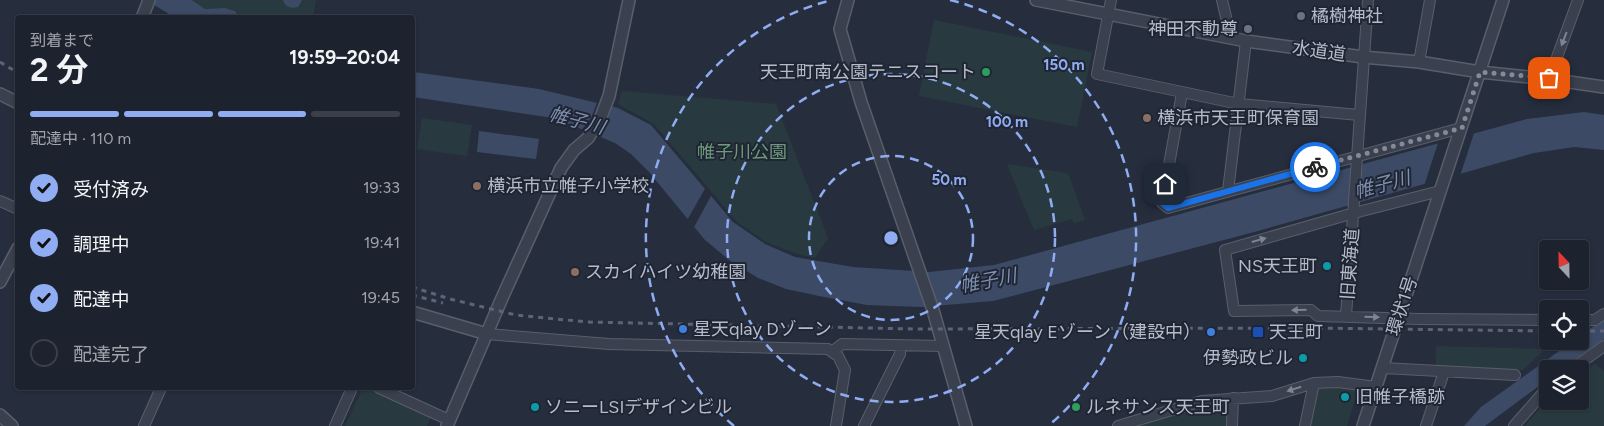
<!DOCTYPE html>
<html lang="ja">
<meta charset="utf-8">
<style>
:root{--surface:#1c222e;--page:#292f3a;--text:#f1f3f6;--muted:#a0a4aa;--line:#3a3f4a;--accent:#90adf3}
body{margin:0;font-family:Figtree,"Noto Sans JP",sans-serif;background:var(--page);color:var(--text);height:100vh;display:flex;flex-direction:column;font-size:19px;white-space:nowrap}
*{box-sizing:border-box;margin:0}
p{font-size:16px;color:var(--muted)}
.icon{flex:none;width:28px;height:28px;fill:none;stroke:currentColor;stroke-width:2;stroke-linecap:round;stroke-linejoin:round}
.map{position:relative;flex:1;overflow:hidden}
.sheet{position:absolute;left:15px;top:15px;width:400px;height:375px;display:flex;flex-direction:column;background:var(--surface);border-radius:5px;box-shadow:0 1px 4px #0004,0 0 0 1px var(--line)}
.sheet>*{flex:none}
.needle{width:32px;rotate:338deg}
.fabs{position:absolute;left:1539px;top:240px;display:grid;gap:10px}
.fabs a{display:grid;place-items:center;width:50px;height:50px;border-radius:5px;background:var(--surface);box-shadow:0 1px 4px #0004,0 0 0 1px var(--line);font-size:25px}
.pin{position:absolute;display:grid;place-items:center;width:42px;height:42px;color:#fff;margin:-21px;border-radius:10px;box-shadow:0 2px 8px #0006}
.courier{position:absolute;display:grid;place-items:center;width:50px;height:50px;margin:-25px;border:4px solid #1a73e8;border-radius:50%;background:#fff;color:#222;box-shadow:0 1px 6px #0007}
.overview em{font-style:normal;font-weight:700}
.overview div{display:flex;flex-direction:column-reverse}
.overview{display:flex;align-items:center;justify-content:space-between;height:85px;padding:0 15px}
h1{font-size:32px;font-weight:700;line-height:38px}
.bar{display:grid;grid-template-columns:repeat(4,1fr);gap:8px 5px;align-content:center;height:60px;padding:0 15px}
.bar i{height:6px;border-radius:4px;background:var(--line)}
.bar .selected{background:var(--accent)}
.bar p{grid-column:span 4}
ol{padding:0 15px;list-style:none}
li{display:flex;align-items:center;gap:15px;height:55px}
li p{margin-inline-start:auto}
li .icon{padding:5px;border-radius:50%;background:var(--accent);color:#111;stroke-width:4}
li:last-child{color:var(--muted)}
li i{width:28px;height:28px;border:2px solid var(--line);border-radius:50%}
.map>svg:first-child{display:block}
</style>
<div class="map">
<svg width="1604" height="426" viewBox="0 0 1604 426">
<rect width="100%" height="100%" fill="#262e3e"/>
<!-- green -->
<path fill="#283a3f" d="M192,0H316L313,18L239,17L235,11L225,8L205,9Z
M934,20L1092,52L1077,127L919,96Z
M622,91L776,104L828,238L815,258L797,254L766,242L737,222L654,124L618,104Z
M422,118L472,125L467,156L417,149Z
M1007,164L1068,173L1085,220L1074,223L1072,219L1034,230Z
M1436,346L1545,349L1523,370L1436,366Z
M1595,364L1604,371V426H1525L1547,400L1548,401H1580V375Z
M1318,386L1358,388L1347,426H1311Z
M363,388H368L431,417L427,426H345Z
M1231,400L1230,426H1127L1203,404Z"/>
<!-- water -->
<path fill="#3c4a66" d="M146,0H192L205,9L225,8L235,11L239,17H174Z
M283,0H302L298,7C291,9 285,7 283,0Z
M413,72L539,89L618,108L651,125L733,222L765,244L795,257L853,267L929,272L994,265L1527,119L1584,112L1604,115V150L1574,147L1534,153L1258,231L993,301L922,307L867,305L819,296L786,289L758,278L729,260L705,240L649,172L631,154L615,143L579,128L553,118L413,97Z
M479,131L539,139L536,159L477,152Z
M1604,319V339L1562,369H1548L1547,380L1485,426H1464L1481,407L1573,341H1580V336Z"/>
<!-- pier -->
<path fill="#262e3e" d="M598,100L613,104L607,122L597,138L581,131L592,116Z
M1475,130L1460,176L1424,186L1439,140Z
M706,187L712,194L693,229L686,222Z"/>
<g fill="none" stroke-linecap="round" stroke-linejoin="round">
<!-- minor casing -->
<g stroke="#585e6c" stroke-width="12">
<path id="minor" d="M1111,0L1097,74L1239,104L1359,115
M1222,0L1231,38
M1419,62L1430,0
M1549,79L1578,0
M1182,93L1162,203L1168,208L1461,128
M1228,191L1246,41
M1440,191L1354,213L1225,250L1234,311L1311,310L1318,316L1419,319L1548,320
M0,201L18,209
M1346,316L1368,0
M1580,320H1595L1604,314
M487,334L609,344L828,349L838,356L845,370L836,426
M833,351L842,344L943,346
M1383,368L1515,375
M1572,369L1604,346
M379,388L449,420
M144,426L161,388
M335,426L352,388
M864,426L900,354V345
M1118,426L1202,401L1272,396L1314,383L1338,382L1376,387
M1232,426L1233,398
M1305,426L1314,383
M1426,426L1444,372
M1514,426L1548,387"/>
</g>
<!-- tertiary casing -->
<g stroke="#585e6c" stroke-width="14">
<path id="tertiary" d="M848,0L840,29L861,102L933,310L966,426
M1036,0L1246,41L1363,57L1419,62L1480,72L1549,79L1604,87
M142,18L149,0
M0,94L18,103
M0,282L18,248
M412,312L487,334
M0,415L12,426
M447,426L502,298L561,168L574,150L588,138L601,117L609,96L629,0
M1363,426L1503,0"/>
</g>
<!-- minor -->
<use href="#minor" stroke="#3a404e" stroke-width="10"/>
<!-- tertiary -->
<use href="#tertiary" stroke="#3a404e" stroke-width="11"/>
<!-- rail -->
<path stroke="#5c6475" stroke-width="3" stroke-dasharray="5 5" stroke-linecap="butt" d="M0,62L18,73
M412,287L450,299L516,315L587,322L915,329L1308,328L1548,331
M412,295L443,303
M1580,331H1604"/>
</g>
<!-- one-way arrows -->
<defs><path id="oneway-solid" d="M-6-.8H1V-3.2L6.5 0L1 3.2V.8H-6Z" transform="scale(1.25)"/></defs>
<g fill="#7e8492">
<use href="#oneway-solid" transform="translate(1564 39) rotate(111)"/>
<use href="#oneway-solid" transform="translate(1259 240) rotate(-16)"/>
<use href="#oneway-solid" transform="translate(1299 310) rotate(179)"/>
<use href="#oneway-solid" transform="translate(1372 317) rotate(2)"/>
<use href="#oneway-solid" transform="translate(1294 389) rotate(163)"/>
</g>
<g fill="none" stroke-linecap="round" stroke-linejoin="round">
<!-- done -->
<path stroke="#848a98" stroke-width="5" stroke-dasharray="0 9" d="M1315,167L1462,128L1480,72L1549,78"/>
<!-- route -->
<path stroke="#1a73e8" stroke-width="6" d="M1165,184L1162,203L1168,208L1315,167"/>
</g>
<!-- distance rings -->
<g fill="none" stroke="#90adf3" stroke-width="2.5" stroke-dasharray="9 6">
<circle cx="891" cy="238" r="82"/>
<circle cx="891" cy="238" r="164"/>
<path d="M734 426A245 245 0 0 1 832 0M950 0A245 245 0 0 1 1048 426"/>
</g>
<!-- markers -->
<g fill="#6b7280" stroke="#1f2533" stroke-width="2">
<circle cx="1301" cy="16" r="5"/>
<circle cx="1248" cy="29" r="5"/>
</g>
<g fill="#2e9e5b" stroke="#1f2533" stroke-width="2">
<circle cx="986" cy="72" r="5"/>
<circle cx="1076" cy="407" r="5"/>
</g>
<g fill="#8d6e63" stroke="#1f2533" stroke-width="2">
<circle cx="1147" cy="118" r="5"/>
<circle cx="477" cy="186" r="5"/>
<circle cx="575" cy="272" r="5"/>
</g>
<g fill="#0f9aa8" stroke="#1f2533" stroke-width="2">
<circle cx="1327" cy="266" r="5"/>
<circle cx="1303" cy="358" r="5"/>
<circle cx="1345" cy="397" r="5"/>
<circle cx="535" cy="407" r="5"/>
</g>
<g fill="#3f7fe0" stroke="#1f2533" stroke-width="2">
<circle cx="683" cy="329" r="5"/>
<circle cx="1211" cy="332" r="5"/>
</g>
<rect fill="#1a4fb4" stroke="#1f2533" stroke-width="2" x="1252" y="326" width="12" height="12" rx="2.5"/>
<g text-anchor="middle" stroke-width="4" stroke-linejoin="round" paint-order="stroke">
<!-- poi labels -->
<g font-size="18" fill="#b6bbc9" stroke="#1f2533" text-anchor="start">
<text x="1311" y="22">橘樹神社</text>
<text x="1238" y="35" text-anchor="end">神田不動尊</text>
<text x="976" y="78" text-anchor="end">天王町南公園テニスコート</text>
<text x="1157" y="124">横浜市天王町保育園</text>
<text x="487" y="192">横浜市立帷子小学校</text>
<text x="1317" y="272" text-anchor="end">NS天王町</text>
<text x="585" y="278">スカイハイツ幼稚園</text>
<text x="693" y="335">星天qlay Dゾーン</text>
<text x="1201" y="338" text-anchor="end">星天qlay Eゾーン（建設中）</text>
<text x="1269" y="338">天王町</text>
<text x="1293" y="364" text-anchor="end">伊勢政ビル</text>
<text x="1355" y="403">旧帷子橋跡</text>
<text x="545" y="413">ソニーLSIデザインビル</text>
<text x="1086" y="413">ルネサンス天王町</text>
</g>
<!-- street labels -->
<g font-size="18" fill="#b6bbc9" stroke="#1f2533">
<text transform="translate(1319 51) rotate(8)" y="6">水道道</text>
<text transform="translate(1350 264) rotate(-86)" y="6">旧東海道</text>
<text transform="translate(1402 306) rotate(-72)" y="6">環状1号</text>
</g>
<!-- park labels -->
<g font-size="18" fill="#6e997c" stroke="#1f2533">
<text x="742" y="158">帷子川公園</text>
</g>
<!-- water labels -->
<g font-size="19" font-style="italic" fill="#7f8faf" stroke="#1f2533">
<text transform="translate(577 120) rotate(15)" y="7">帷子川</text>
<text transform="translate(1382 184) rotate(-15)" y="7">帷子川</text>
<text transform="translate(988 280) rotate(-11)" y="7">帷子川</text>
</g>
</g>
<circle cx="891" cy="238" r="8" fill="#90adf3" stroke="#1f2533" stroke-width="2.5"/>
<g font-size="15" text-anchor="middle" font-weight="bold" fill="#90adf3" stroke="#1f2533" stroke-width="4" stroke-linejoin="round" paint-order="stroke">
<text x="1064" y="70">150 m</text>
<text x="1007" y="127">100 m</text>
<text x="949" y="185">50 m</text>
</g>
</svg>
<div class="fabs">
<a><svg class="needle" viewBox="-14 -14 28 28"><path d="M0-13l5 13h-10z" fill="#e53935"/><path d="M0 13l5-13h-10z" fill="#a0a4aa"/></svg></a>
<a><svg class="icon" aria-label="locate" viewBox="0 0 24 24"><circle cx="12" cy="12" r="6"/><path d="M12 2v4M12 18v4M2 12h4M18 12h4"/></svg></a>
<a><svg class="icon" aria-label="layers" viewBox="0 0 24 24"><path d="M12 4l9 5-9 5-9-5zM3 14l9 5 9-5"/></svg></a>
</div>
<div class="pin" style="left:1549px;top:78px;background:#ea580c"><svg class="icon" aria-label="bag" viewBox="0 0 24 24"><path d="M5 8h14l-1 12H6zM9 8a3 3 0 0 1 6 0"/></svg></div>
<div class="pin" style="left:1165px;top:184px;background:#1f2937"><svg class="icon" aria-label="home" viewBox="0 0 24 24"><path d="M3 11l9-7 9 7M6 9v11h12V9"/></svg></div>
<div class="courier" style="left:1315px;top:167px"><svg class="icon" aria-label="bike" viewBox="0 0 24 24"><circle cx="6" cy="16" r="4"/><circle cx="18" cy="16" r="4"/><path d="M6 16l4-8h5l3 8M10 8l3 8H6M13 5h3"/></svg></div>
<section class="sheet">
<div class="overview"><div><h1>2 分</h1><p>到着まで</p></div><em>19:59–20:04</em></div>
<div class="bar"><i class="selected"></i><i class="selected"></i><i class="selected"></i><i></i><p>配達中 · 110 m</p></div>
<ol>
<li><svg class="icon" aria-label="check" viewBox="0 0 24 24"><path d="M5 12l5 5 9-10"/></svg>受付済み<p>19:33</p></li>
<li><svg class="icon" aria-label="check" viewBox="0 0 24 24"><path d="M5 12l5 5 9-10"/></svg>調理中<p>19:41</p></li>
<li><svg class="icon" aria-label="check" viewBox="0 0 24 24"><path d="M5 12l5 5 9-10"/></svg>配達中<p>19:45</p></li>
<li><i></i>配達完了</li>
</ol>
</section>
</div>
